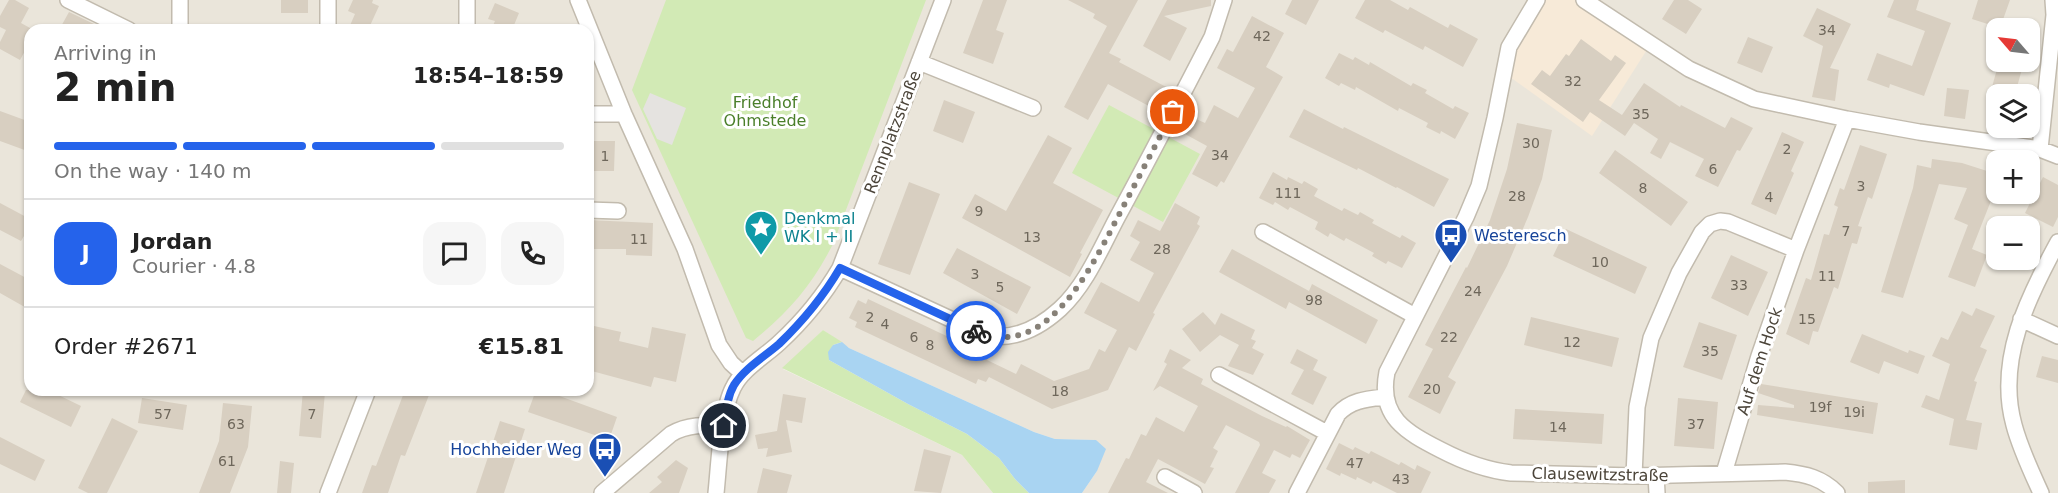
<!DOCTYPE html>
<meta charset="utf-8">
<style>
:root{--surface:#fff;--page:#f6f6f6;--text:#222;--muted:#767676;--line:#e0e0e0;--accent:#2563eb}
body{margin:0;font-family:"DejaVu Sans",sans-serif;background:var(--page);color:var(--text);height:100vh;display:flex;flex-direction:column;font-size:22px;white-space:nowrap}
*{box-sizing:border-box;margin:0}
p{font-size:20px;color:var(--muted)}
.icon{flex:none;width:33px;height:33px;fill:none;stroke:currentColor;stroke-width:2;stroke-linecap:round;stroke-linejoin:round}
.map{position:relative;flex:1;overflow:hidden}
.drawer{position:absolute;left:24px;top:24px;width:570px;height:372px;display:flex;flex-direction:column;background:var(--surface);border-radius:18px;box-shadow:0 2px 4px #0004}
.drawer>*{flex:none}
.needle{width:39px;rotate:298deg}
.fabs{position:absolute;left:1986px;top:18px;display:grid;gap:12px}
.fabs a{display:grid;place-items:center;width:54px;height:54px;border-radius:12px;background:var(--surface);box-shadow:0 2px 4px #0004;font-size:30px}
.pin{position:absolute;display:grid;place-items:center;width:51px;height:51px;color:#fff;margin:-26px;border:3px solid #fff;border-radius:50%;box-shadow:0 2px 6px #0007}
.courier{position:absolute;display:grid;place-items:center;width:60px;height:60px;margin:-30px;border:4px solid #2563eb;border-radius:50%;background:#fff;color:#222;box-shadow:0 2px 8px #0007}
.headline em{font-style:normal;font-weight:700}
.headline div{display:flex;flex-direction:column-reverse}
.headline{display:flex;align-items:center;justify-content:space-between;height:102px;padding:0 30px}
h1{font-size:39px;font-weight:700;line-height:45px}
.bar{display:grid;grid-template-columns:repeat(4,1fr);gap:9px 6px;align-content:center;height:72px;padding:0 30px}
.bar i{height:8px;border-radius:4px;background:var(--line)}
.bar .active{background:var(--accent)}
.bar p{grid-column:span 4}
.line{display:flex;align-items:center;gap:15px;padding:0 30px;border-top:2px solid var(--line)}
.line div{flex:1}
.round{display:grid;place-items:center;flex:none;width:63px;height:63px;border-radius:18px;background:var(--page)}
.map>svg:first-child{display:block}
</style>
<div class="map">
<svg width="2058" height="493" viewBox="0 0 2058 493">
<rect width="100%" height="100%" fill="#f6f3ec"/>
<!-- residential -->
<path fill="#eae5da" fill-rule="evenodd" d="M0,0H2058V493H1082L1097,471L1096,440L1055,439L1034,432L849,348L823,330L783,369L962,455L993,493H0ZM1996,28H2030V62H1996ZM30,30H588V390H30ZM1996,94H2030V128H1996ZM1996,160H2030V194H1996ZM1996,226H2030V260H1996Z"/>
<!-- commercial -->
<path fill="#f7ead8" d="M1537,0H1584L1650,45L1592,136L1503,72Z"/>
<!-- green -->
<path fill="#d2eab5" d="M666,0H926L833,244C812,285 789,312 753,341L746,338L632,90Z
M1109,105L1200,154L1163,222L1072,173Z
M823,330L842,342L833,345L829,360L908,404L967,434L999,458L1015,479L1029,493H993L962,455L782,368Z"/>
<!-- parking -->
<path fill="#e5e3e0" d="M650,93L686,108L672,145L657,139L643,109Z"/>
<!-- water -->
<path fill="#a9d4f2" d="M842,342L849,348L1034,432L1055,439L1096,440L1106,449L1097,471L1082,493H1029L1015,479L999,458L967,434L908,404L829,360L828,352L833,345Z"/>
<!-- building -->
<path fill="#d8cfc1" d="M9,0H15L29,8L21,23L30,28V42L20,60L0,49V42L6,30L0,27V16Z
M281,0H308V13H281Z
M353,0H373L372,3L379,6L368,30H348L355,14L348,11Z
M983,0H1007L996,30L1004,33L993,64L963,53Z
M1068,0H1138L1109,53L1121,59L1119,62L1170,89L1158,111L1108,84L1088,120L1064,107L1107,26L1093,18L1095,14Z
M1167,0H1211V6L1164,16L1187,28L1170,61L1143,46Z
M1292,0H1319L1306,25L1285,14Z
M1365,0H1390L1408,10L1410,7L1448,28L1450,24L1478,39L1463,67L1425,46L1423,50L1385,30L1383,33L1355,18Z
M1674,0H1688L1702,9L1686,34L1662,19Z
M1894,0H1919L1916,10L1951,23L1924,96L1890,84L1889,88L1867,80L1877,53L1912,66L1925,31L1887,17Z
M1978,0H2010L2000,28L1972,19Z
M495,3L519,13L512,30H491L495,21L488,19Z
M1817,8L1851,24L1830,68L1839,70L1835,101L1812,97L1823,46L1803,36Z
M69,12L94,24L91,30H59Z
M1252,16L1284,33L1266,67L1283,77L1224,183L1221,181L1217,187L1192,174L1207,146L1185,134L1194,118L1205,123L1214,105L1238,118L1255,88L1217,68L1227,49L1233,52Z
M1748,37L1773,47L1762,73L1737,63Z
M1581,39L1611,61L1615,55L1626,63L1599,100L1622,115L1644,83L1680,107L1681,105L1725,128L1731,117L1753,128L1740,151L1737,150L1718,187L1695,176L1704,159L1670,142L1661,159L1650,153L1658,139L1634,123L1625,136L1590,112L1583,122L1531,84L1542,70L1550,76L1566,54L1569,56Z
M1339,53L1353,60L1355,57L1369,65L1370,62L1411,86L1413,83L1427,90L1425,93L1453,109L1455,106L1469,113L1455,139L1441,131L1440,134L1426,127L1428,123L1399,108L1398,111L1356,87L1355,90L1341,83L1339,86L1325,78Z
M1999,62H2024L2015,94H1990Z
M1947,88L1969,90L1965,119L1944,116Z
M944,100L975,112L963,143L933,131Z
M1304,109L1343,129L1344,127L1449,179L1434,207L1397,187L1396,188L1358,168L1357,170L1289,137Z
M0,111L30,122V152L0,141Z
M1517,123L1552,130L1542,179L1528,217L1507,266L1448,377L1456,382L1440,414L1408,397L1433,349L1425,345L1466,267L1467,268L1490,220L1507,169Z
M1782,132L1804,142L1791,171L1794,173L1776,215L1751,204Z
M1048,135L1072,148L1053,183L1103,210L1080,253L1082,254L1070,277L962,218L975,194L1006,211Z
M588,141H615L614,171H588Z
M1860,145L1887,154L1872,199L1868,197L1858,226L1862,227L1857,244L1852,243L1838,289L1834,287L1818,332L1813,331L1809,345L1786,334L1806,278L1811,280L1824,234L1829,235L1838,207L1834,205L1840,188L1844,190Z
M1615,150L1688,202L1671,226L1599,173Z
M1932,159L1962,163L1987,171L1986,174L1996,177V188L1972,249L1987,255L1975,287L1948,277L1968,225L1954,219L1967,188L1939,184L1903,298L1881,292L1913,188L1917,165L1931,168Z
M1273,172L1287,180L1288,177L1302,184L1304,181L1318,189L1314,196L1342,211L1344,208L1358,215L1360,212L1374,220L1372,223L1400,238L1402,235L1416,243L1402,268L1388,261L1386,264L1372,256L1374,253L1346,238L1344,241L1330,233L1328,237L1315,229L1318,222L1290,207L1288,210L1275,202L1273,205L1259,198Z
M2043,177L2058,185V217L2053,227L2025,213Z
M909,182L940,194L910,275L878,264Z
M0,203L30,219V226L21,241L0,230Z
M1175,203L1200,217L1197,224L1200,226L1153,313L1155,314L1136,351L1129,347L1108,390L1088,397L1052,409L989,377L986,382L978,379L976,384L855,327L857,322L849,318L858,300L866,304L868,299L989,356L987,360L1016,374L1021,364L1054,381L1063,378L1089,369L1099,349L1105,352L1117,330L1084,313L1101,282L1139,302L1154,273L1130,260L1140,242L1130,236L1138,220L1160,231Z
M588,220L653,223L652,256L626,255V249H588Z
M1566,229L1647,267L1635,294L1553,256Z
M957,248L1031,287L1017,314L943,273Z
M1232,249L1309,291L1312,284L1378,320L1366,344L1289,302L1286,309L1219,272Z
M1731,255L1768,272L1748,316L1711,298Z
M0,264L30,280V310L0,293Z
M1976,308L1995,316L1980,347L1987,350L1974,381L1977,382L1966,420L1982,423L1977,450L1949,445L1954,419L1921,407L1926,395L1939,400L1950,364L1932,356L1941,337L1948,340L1962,311L1972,316Z
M1203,312L1215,325L1221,313L1255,330L1251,339L1256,341L1252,348L1264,354L1253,375L1228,366L1239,345L1220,335L1200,352L1182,329Z
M1531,317L1619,338L1612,367L1524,345Z
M1699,322L1737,335L1722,380L1683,367Z
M594,326L621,332L619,341L648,348L652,327L686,334L676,382L654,377L651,387L588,370V347Z
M1862,334L1908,353L1909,350L1925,356L1918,374L1884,361L1879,374L1850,362Z
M1170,349L1191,360L1182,368L1203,379L1201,384L1262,416L1286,427L1287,426L1310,440L1300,458L1292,454L1290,458L1274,450L1262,473L1276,480L1269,493H1235L1260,445L1259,442L1226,425L1213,448L1218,451L1210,467L1214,468L1205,484L1158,459L1146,482L1168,493H1108L1126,458L1129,459L1141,434L1146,436L1156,417L1184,432L1198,406L1160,386L1153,391L1167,364L1164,362Z
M1297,349L1318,360L1313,370L1327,377L1313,405L1291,394L1304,370L1290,363Z
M2042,356L2058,360V383L2036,377Z
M1761,384L1878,403L1873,434L1757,415L1758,405L1794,408V405L1758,393Z
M26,390H48L81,406L71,427L20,402Z
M303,390L325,392L321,438L299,436Z
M405,390H431L405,456L401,455L388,493H362L372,465L376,466Z
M536,390H543L617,417L609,440L528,412Z
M783,394L806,398L802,423L786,420L792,452L766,457L768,448L758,449L755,435L777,431Z
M142,398L187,405L183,430L138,423Z
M1678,398L1718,402L1714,449L1674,446Z
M223,403L252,406L248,447L230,493H199L219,441Z
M1515,409L1604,414L1602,444L1513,439Z
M112,418L138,431L107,493H88L78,488Z
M500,421L525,429L504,493H476Z
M0,437L45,460L35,481L0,464Z
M1339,443L1353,450L1355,447L1369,454L1371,451L1399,465L1401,462L1415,470L1417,465L1431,472L1421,493H1397L1373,481L1371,484L1357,477L1356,480L1341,473L1340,476L1326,469Z
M924,449L951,456L941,493L914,491Z
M676,460L688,468L679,493H649L662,482L657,477Z
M280,461L294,463L291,493H277Z
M763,468L792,475L787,493H757Z
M1905,480V493H1868V482Z"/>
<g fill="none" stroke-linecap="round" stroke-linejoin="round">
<!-- minor casing -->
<g stroke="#c2bbae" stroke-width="18">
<path id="minor" d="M68,0L129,30
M578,0L624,114L685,249L719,345L731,363L743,374
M1537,0L1509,47L1495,118L1479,186L1466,217L1387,372C1378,417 1406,432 1441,450C1464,462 1485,470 1511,473L1634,476L1785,472C1806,474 1822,478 1837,493
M1584,0L1689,69L1754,99L1847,119L1919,132L2040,149L2058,156
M180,30V0
M328,30V0
M467,30V0
M919,62L1033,108
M588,114H624
M2040,149L2054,15L2053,0
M588,210L618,211
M1263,232L1415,316
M840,268L985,335C1013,341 1039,328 1060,309C1086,285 1101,248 1118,216C1150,157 1181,97 1212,37L1224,0
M2021,319L2058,336
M1219,375L1327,433
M1724,473L1759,356L1796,250L1847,119
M1656,475L1657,493
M1634,476L1637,407L1651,338L1679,273L1702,232L1710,224L1720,221L1728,222L1796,250
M1165,477L1194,493
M328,493L368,390
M602,493L671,434C688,424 705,425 724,426
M716,493C719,465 721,411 733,388C742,369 764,357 779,343C804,320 823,297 840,268L943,0
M1297,493L1338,414C1351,400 1367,399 1385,397
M2041,493C2031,471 2020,448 2014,425C1996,360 2028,297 2058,242"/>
</g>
<!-- minor -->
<use href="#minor" stroke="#fff" stroke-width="15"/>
</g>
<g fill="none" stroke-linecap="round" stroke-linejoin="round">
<!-- done -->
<path stroke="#878178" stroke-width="6" stroke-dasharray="0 10.8" d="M976,331C1049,364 1096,258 1122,209C1139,177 1156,144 1173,112"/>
<!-- route -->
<path stroke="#2563eb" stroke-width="8" d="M724,426C726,412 727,397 734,385C745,368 764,357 779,344C803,321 823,297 840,268L976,331"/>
</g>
<!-- icons -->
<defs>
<g id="sight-pin" transform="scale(1.725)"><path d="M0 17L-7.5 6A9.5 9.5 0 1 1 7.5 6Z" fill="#0f9aa8" stroke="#fff"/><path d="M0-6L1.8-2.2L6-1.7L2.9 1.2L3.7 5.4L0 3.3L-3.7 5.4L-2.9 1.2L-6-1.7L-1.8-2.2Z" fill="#fff"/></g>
<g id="bus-pin" transform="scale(1.725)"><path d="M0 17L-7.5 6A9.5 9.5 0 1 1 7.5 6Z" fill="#1a4fb4" stroke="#fff"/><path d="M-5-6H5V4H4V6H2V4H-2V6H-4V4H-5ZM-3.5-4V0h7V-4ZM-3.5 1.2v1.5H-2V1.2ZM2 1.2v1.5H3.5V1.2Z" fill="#fff"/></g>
</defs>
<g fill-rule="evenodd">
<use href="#sight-pin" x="761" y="227"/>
<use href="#bus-pin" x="1451" y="235"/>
<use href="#bus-pin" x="605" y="449"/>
</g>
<g text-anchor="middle" stroke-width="6" stroke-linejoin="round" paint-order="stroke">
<!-- number labels -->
<g font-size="14" fill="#6e675b">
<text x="1827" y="35">34</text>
<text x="1262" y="41">42</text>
<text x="1573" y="86">32</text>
<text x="1641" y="119">35</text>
<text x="1531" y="148">30</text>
<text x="1787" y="154">2</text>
<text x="1220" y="160">34</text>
<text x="605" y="161">1</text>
<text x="1713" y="174">6</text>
<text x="1861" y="191">3</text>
<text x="1643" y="193">8</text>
<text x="1288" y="198">111</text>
<text x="1517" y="201">28</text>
<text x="1769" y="202">4</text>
<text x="979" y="216">9</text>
<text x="1846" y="236">7</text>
<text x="1032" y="242">13</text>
<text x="639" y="244">11</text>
<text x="1162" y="254">28</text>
<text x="1600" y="267">10</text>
<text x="975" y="279">3</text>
<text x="1827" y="281">11</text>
<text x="1739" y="290">33</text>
<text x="1000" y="292">5</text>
<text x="1473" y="296">24</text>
<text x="1314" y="305">98</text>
<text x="870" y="322">2</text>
<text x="1807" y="324">15</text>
<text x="885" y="329">4</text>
<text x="914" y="342">6</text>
<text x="1449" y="342">22</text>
<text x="1572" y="347">12</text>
<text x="930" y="350">8</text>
<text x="1710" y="356">35</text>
<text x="1432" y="394">20</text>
<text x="1060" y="396">18</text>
<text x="1820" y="412">19f</text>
<text x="1854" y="417">19i</text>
<text x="163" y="419">57</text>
<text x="312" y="419">7</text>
<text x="236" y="429">63</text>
<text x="1696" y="429">37</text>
<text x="1558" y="432">14</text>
<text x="227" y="466">61</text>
<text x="1355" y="468">47</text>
<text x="1401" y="484">43</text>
</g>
<!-- park labels -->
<g font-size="16" fill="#4a7f2a" stroke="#fff">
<text x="765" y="108">Friedhof<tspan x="765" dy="18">Ohmstede</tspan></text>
</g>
<!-- street labels -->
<g font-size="16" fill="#4b4439" stroke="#fff">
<text transform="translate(892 132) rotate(-69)" y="6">Rennplatzstraße</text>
<text transform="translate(1759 361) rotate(-72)" y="6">Auf dem Hock</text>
<text transform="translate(1600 474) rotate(1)" y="6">Clausewitzstraße</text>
</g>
<!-- culture labels -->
<g font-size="16" fill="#0d838f" stroke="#fff" text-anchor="start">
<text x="784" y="224">Denkmal<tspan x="784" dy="18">WK I + II</tspan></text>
</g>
<!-- transit labels -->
<g font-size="16" fill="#164399" stroke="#fff" text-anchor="start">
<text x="1474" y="241">Westeresch</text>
<text x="582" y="455" text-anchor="end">Hochheider Weg</text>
</g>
</g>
</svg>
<div class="fabs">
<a><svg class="needle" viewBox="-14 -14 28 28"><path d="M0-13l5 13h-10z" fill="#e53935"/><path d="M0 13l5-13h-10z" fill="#767676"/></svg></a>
<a><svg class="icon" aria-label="layers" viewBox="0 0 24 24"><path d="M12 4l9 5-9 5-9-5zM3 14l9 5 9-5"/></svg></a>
<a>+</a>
<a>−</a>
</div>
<div class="pin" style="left:1173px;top:112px;background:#ea580c"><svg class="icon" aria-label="bag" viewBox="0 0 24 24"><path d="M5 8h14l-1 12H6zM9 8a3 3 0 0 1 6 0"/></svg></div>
<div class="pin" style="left:724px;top:426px;background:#1f2937"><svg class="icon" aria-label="home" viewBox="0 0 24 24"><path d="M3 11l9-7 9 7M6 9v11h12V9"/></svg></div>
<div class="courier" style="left:976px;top:331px"><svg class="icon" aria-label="bike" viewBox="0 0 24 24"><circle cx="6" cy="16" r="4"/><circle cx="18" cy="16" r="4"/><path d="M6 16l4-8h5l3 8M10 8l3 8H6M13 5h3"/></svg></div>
<section class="drawer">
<div class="headline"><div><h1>2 min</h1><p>Arriving in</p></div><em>18:54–18:59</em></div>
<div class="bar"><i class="active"></i><i class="active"></i><i class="active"></i><i></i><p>On the way · 140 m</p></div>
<div class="line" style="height:108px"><b class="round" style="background:var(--accent);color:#fff">J</b><div><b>Jordan</b><p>Courier · 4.8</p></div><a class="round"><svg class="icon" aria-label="chat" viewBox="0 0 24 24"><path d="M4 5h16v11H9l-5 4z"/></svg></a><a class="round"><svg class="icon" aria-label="phone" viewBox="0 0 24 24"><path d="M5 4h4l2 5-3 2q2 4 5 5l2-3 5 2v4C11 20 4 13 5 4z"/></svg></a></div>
<div class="line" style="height:78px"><div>Order #2671</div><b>€15.81</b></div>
</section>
</div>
